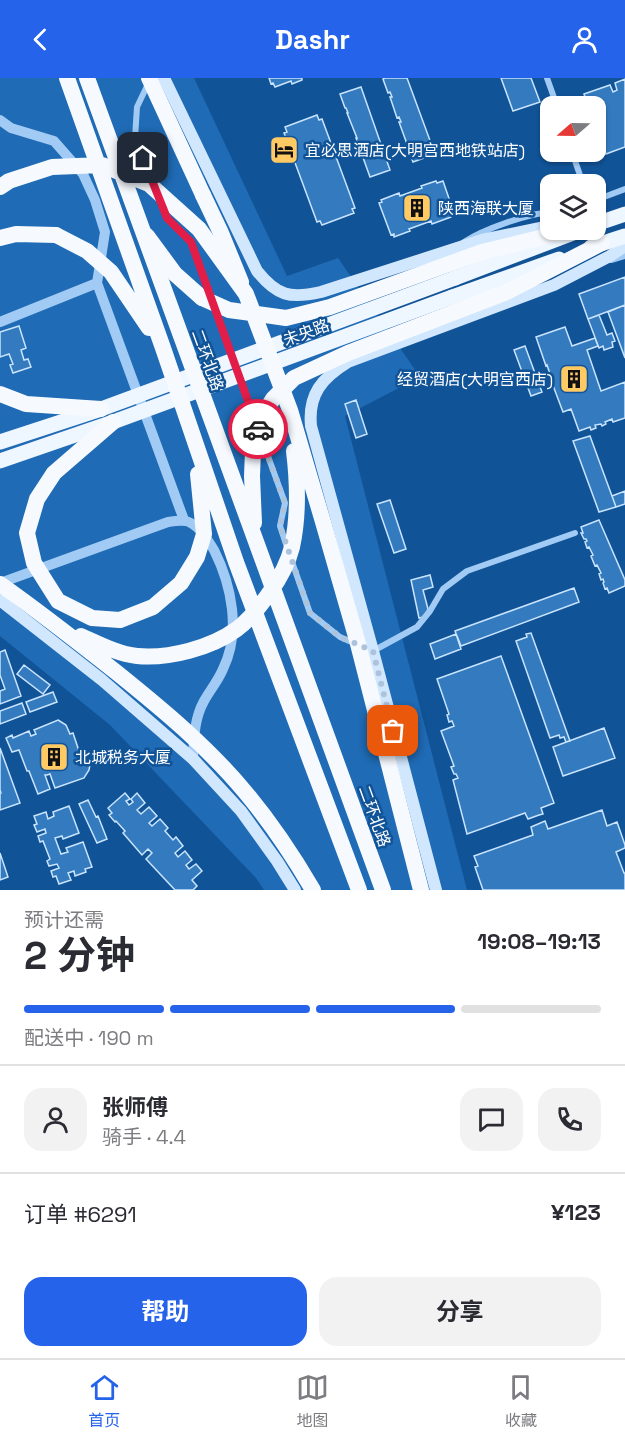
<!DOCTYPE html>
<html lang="zh">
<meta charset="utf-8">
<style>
:root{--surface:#fff;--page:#f2f2f3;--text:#2b2b33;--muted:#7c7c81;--line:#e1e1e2;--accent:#2563eb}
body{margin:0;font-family:"Space Grotesk","Noto Sans SC",sans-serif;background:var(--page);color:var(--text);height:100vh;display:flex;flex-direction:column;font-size:22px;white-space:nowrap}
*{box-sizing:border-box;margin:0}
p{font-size:20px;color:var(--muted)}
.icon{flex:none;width:33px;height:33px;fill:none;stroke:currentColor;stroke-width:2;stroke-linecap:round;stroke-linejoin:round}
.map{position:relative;height:812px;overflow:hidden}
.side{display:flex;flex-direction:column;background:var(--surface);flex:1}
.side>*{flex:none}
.needle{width:39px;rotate:250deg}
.buttons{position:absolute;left:540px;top:18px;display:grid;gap:12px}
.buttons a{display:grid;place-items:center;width:66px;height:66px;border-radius:12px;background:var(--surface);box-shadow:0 2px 4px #0004;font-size:30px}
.pin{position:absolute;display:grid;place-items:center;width:51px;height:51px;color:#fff;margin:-26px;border-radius:12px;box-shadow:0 3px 9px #0006}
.courier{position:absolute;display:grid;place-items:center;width:60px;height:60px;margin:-30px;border:4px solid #e11d48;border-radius:50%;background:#fff;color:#222;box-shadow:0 2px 8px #0007}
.head em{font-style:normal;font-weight:700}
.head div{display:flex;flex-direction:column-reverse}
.head{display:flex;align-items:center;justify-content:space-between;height:102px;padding:0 24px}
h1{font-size:39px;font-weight:700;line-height:45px}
.bar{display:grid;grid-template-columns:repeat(4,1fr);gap:9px 6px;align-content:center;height:72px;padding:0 24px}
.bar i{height:8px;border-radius:4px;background:var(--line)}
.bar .selected{background:var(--accent)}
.bar p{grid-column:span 4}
.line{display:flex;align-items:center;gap:15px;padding:0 24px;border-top:2px solid var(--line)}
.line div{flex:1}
.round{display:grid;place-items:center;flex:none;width:63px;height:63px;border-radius:18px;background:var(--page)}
.cta{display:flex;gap:12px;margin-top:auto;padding:12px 24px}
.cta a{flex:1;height:69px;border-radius:18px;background:var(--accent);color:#fff;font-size:24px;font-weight:700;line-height:69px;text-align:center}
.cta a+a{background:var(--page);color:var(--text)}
header{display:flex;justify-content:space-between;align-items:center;height:78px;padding:0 24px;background:var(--accent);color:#fff;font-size:27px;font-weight:700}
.menu{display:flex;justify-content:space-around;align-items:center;height:84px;border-top:2px solid var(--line);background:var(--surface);font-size:16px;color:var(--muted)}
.menu a{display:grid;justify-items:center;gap:3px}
.menu .selected{color:var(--accent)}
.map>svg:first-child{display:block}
</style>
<header><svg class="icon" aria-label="back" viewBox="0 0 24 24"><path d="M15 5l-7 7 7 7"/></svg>Dashr<svg class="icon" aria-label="person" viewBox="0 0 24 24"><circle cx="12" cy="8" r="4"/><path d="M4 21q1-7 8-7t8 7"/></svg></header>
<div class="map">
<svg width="625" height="812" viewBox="0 0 625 812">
<rect width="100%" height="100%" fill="#115397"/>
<!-- green -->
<path fill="#1f6bb5" d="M0,0H194L287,198L338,180L420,299L345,338L467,812H264L256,800L110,647L0,558Z"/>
<!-- building -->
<path fill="#347abe" stroke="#c9e4fe" stroke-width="1.5" d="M269,0H302V2L292,6L291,3L275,9L273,5L271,6Z
M385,0H407L435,76L413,84L408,71H410L409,66H407L399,44H401L399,39L397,40L390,19H392L390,14L388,15L383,1Z
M501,0H531L540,24L513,33Z
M625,1V69L606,76L596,48V35L599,34L598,30L596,31V28H588L584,16L610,7L613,14L617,12L615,5Z
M361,9L390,92L370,99L356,60H357L347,35H348L346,30H345L340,16Z
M317,37L319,42L322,41L355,130L352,131L354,135L322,147L320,143L317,144L284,55L287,54L285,49Z
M436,103L437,105L443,103L454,135L450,136L451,139L432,146L431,143L409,151L410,153L394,159V156L391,157L379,125L382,124L381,122L399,115L400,118L422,110L421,108Z
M625,199V227L588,241L579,216Z
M625,227V280L608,234Z
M599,237L607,257L612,255L615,263L612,264L613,269L604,272L603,268L599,270L588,241Z
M19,248L26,270L21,272L24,282L28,281L31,289L13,295L10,287L13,286L9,276L0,279V254Z
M565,249L572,268L595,260L598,268L587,272L601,313L625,304V340L613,344L612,341L605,344L606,346L602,348L601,346L595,347L596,350L591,352L590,349L579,353L571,331L563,334L549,297L550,296L547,287L546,288L536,259Z
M525,268L542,314L531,318L514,272Z
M356,322L367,356L356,360L345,326Z
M590,358L616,429L599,434L573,363Z
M625,413V426L616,429L612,418Z
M390,422L406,471L394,475L377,426Z
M599,442L625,502V508L609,515L607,510L605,511L603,505L604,504L603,501L601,502L599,496L601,495L597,487L595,488L591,478L593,477L589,469L587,470L585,464L587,463L586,461H584L581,455H583L581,449Z
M430,497L433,509L423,512L428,531L424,539L419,540L411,502Z
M574,510L579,524L461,568L455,553Z
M531,555L570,663L566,664L564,659L560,660L559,657L550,660L516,563L527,559L526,556Z
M456,556L461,571L435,581L430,566Z
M5,572L21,618L0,626V613L5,611L0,597V574Z
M501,578L554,725L541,730L543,736L539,737L528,741L525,735L467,756L453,702L458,700L456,696H454L451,689L454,688L441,653L454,648L452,643L449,644L447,637L449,636L437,601Z
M24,587L50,607L43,616L17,596Z
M53,614L57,624L30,634L26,624Z
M22,625L26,636L0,646V633Z
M58,642L66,647L70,656L73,655L80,676L85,677L87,680L90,686L89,692L84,700L55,710L50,696L47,697H45L50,711L38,716L29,693H27L19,672L12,674L6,660L12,657L13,660L29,653L31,658L36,656L34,652Z
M604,650L615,680L563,698L553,669Z
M0,670L20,725L0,732V716L1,715L0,712Z
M125,715L130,721L126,723L129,727L133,724L131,721L137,715L145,725L137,732L141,736L149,729L157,738L149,745L152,748L160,741L168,750L165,753L173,762L176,759L183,768L175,775L178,779L185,773L192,782L186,787L189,791L196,786L202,793L192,802L197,808L193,812H175L146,781L152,775L148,771L142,777L123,755L125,753L116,743L115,744L109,737L112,735L108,730Z
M88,722L96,739L98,738L107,761L97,765L79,726Z
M69,728L79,755L63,761L62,758L55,760L61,776L68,774L66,770L83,764L92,789L85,791L86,794L75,798L74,793L68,795L71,802L59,806L56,798L53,799L51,793L59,790L57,786L49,788L47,783L50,781L43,763L40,764L38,758L46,755L45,751L37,754L34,747L37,746L34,738L46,734L48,741L54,738L53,734Z
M602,732L607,748L617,744L625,767V770L616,774L624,795H625V812H483L475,789L478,788L474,778L533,757L531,749L545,743L548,751Z
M0,775L8,799L0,802Z"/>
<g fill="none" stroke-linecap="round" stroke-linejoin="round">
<!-- minor -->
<path stroke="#a1cbf4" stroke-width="6" d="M547,0L557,28
M148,6L137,29L135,60L153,104
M572,74L583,106
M596,122L625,111
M161,124L167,140L191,164L211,219
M464,164C484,151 527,136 550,134
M611,182L625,178
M214,229L255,344
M261,359L285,425L280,448L287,469
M291,481L310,535L340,559L356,566
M371,572L373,573L417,549L430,533L443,511L467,493L575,455"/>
<!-- tertiary -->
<path stroke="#a1cbf4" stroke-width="10" d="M0,42L11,50L54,63L83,96L95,122L105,154L97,205L184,442
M0,244L97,205
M0,505L168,444C174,443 180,442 186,443C198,446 208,462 214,472C232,508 241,554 223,591C218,603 210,612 204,623C194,641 194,661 193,681"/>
<!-- secondary -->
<path stroke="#d1e7fd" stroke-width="12" d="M164,0L257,193C277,218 290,221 321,214L482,162L550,148
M0,522L102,602L193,681L241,733L277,783L295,812
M436,812L373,573L311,348C308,316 322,300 348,284L554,207L610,178L625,168"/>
<!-- primary -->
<path stroke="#eef6ff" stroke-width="15" d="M596,146L625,136
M591,169L625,158
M455,200L581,152
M452,219L559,181"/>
<!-- trunk -->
<path stroke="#f6faff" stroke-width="16" d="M203,117L221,155L241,204
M596,146L597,145
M147,158L175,196L202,220
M0,160L16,156L56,157
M482,174L572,152
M260,342L273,321L294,300L348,275L507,214L602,165"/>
<!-- primary-bridge -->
<path stroke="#eef6ff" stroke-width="15" d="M0,364L101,331L455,200
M0,383L113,344L452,219"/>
<!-- trunk-bridge -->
<path stroke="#f6faff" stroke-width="16" d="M67,0L163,270L236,484L359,812
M87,0L383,812
M149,0L203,117
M0,109L9,103L52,89L102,87L149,106L199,151L246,216L290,332L323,444L357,562L421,812
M56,157L87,173L111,194L149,250
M202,220L229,232L286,240L330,229L482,174
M0,316L26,326L101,331
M113,344L54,395L37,421L27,455L34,485L58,523L92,540L120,542L153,529L181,505L197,479L204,456L198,396
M254,445L252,398L253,373L260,342
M0,506C40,534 78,564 116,594C162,631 208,669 246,715C271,745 293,778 313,812
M81,558C99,566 118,576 137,578C169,581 211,570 237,551C250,541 261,527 270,514C280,500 288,485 292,469C299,437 298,406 294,373"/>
</g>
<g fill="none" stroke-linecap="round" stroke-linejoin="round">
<!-- done -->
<path stroke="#acc3db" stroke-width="6" stroke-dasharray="0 10.8" d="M258,351L285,425L280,448L310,535L340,559L373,573L393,653"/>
<!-- route -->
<path stroke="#e11d48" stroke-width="8" d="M143,80L167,140L191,164L258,351"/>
</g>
<!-- icons -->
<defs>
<g id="hotel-square" transform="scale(1.5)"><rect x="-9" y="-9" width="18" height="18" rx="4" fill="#ffc964" stroke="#115397"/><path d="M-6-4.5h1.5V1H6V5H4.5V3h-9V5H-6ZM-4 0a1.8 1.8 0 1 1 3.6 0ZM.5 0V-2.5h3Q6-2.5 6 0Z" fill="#111"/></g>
<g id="building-square" transform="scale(1.5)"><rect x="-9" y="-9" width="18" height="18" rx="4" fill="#ffc964" stroke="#115397"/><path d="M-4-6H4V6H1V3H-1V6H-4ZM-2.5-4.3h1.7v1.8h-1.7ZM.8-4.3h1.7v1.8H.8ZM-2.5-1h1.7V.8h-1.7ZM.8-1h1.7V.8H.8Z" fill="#111"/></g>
</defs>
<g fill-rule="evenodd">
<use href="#hotel-square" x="284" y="72"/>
<use href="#building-square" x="417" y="130"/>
<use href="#building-square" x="574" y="301"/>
<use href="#building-square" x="54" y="679"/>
</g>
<g text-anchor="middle" stroke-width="5" stroke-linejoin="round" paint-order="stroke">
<!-- poi labels -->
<g font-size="16" fill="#fff" stroke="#115397" text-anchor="start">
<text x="305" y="78">宜必思酒店(大明宫西地铁站店)</text>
<text x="438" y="136">陕西海联大厦</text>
<text x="553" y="307" text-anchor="end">经贸酒店(大明宫西店)</text>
<text x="75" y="685">北城税务大厦</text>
</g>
<!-- street labels -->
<g font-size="16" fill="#fff" stroke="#115397">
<text transform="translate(306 254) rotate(-20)" y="6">未央路</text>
<text transform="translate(208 282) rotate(70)" y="6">二环北路</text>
<text transform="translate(375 738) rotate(70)" y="6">二环北路</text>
</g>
</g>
</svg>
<div class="buttons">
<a><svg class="needle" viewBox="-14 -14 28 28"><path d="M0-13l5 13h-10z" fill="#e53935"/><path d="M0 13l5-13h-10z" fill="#7c7c81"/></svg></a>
<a><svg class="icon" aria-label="layers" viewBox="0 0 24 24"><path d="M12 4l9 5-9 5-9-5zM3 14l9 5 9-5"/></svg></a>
</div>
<div class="pin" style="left:393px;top:653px;background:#ea580c"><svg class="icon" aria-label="bag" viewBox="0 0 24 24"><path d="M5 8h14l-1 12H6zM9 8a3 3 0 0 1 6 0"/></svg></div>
<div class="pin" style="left:143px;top:80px;background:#1f2937"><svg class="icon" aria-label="home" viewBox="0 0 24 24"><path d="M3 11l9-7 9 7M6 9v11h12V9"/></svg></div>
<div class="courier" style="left:258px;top:351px"><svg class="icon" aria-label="car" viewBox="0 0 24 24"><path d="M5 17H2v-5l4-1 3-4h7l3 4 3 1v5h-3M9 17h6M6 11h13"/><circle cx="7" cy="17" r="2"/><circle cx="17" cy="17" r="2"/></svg></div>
</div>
<section class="side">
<div class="head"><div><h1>2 分钟</h1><p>预计还需</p></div><em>19:08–19:13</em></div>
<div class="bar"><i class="selected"></i><i class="selected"></i><i class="selected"></i><i></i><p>配送中 · 190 m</p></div>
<div class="line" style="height:108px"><a class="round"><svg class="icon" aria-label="person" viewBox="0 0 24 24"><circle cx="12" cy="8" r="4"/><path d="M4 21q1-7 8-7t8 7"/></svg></a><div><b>张师傅</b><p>骑手 · 4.4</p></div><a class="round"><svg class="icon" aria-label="chat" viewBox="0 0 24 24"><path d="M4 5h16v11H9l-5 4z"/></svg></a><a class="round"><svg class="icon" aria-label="phone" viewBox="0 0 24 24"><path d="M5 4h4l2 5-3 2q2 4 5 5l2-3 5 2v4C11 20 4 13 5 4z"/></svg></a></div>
<div class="line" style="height:78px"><div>订单 #6291</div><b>¥123</b></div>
<div class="cta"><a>帮助</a><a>分享</a></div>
</section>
<nav class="menu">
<a class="selected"><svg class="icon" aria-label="home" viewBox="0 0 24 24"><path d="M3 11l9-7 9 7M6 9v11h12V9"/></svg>首页</a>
<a><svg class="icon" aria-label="map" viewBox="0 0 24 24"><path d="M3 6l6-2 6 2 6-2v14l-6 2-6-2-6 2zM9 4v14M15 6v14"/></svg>地图</a>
<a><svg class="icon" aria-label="saved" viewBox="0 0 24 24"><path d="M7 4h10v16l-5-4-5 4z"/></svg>收藏</a>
</nav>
